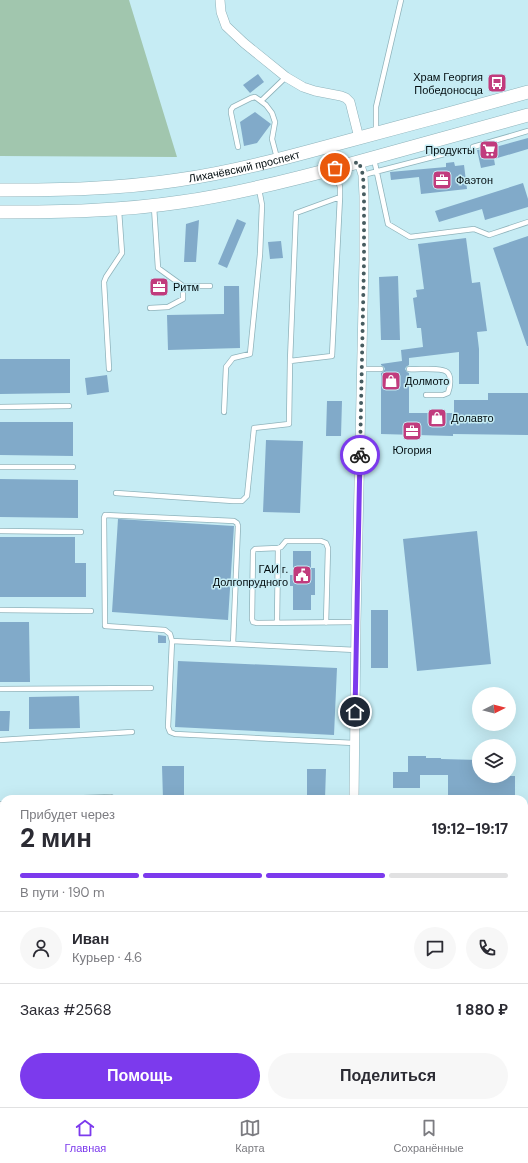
<!DOCTYPE html>
<html lang="ru">
<meta charset="utf-8">
<style>
:root{--surface:#fff;--page:#f7f7f7;--text:#2b2b33;--muted:#7c7c81;--line:#e1e1e2;--accent:#7c3aed}
body{margin:0;font-family:"DM Sans",sans-serif;background:var(--page);color:var(--text);height:100vh;display:flex;flex-direction:column;font-size:15px;white-space:nowrap}
*{box-sizing:border-box;margin:0}
p{font-size:13px;color:var(--muted)}
.icon{flex:none;width:22px;height:22px;fill:none;stroke:currentColor;stroke-width:2;stroke-linecap:round;stroke-linejoin:round}
.map{position:relative;flex:1;overflow:hidden}
.panel{position:absolute;left:0px;top:795px;width:528px;height:312px;display:flex;flex-direction:column;background:var(--surface);border-radius:12px 12px 0 0;box-shadow:0 4px 16px #0002}
.panel>*{flex:none}
.needle{width:26px;rotate:84deg}
.tools{position:absolute;left:472px;top:687px;display:grid;gap:8px}
.tools a{display:grid;place-items:center;width:44px;height:44px;border-radius:50%;background:var(--surface);box-shadow:0 4px 16px #0002;font-size:20px}
.pin{position:absolute;display:grid;place-items:center;width:34px;height:34px;color:#fff;margin:-17px;border:2px solid #fff;border-radius:50%;box-shadow:0 1px 4px #0007}
.courier{position:absolute;display:grid;place-items:center;width:40px;height:40px;margin:-20px;border:3px solid #7c3aed;border-radius:50%;background:#fff;color:#222;box-shadow:0 1px 5px #0007}
.headline em{font-style:normal;font-weight:800}
.headline div{display:flex;flex-direction:column-reverse}
.headline{display:flex;align-items:center;justify-content:space-between;height:68px;padding:0 20px}
h1{font-size:26px;font-weight:800;line-height:30px}
.bar{display:grid;grid-template-columns:repeat(4,1fr);gap:6px 4px;align-content:center;height:48px;padding:0 20px}
.bar i{height:5px;border-radius:3px;background:var(--line)}
.bar .on{background:var(--accent)}
.bar p{grid-column:span 4}
.line{display:flex;align-items:center;gap:10px;padding:0 20px;border-top:1px solid var(--line)}
.line div{flex:1}
.round{display:grid;place-items:center;flex:none;width:42px;height:42px;border-radius:21px;background:var(--page)}
.action{display:flex;gap:8px;margin-top:auto;padding:8px 20px}
.action a{flex:1;height:46px;border-radius:24px;background:var(--accent);color:#fff;font-size:16px;font-weight:800;line-height:46px;text-align:center}
.action a+a{background:var(--page);color:var(--text)}
.tabs{display:flex;justify-content:space-around;align-items:center;height:56px;border-top:1px solid var(--line);background:var(--surface);font-size:11px;color:var(--muted)}
.tabs a{display:grid;justify-items:center;gap:2px}
.tabs .on{color:var(--accent)}
.map>svg:first-child{display:block}
</style>
<div class="map">
<svg width="528" height="1107" viewBox="0 0 528 1107">
<rect width="100%" height="100%" fill="#c6ecf4"/>
<!-- green -->
<path fill="#a1c6ae" d="M0,0H129L177,157L0,156Z
M524,972H528V1107H0V1011H4V1103H524Z"/>
<!-- building -->
<path fill="#81aac9" d="M258,74L264,82L250,93L243,85Z
M255,112L271,124L257,143L244,146L240,122Z
M528,138V149L494,159L495,165L481,168L477,150L492,148Z
M454,162L455,166L464,165L467,189L421,194L419,177L391,180L390,172L446,167V163Z
M523,183L528,199V207L485,220L482,209L439,222L435,211Z
M237,219L246,223L227,268L218,264Z
M199,220L196,262H184L186,224Z
M528,236V346H527L493,248Z
M466,238L472,283L480,282L487,331L477,332L479,349V384H459V352L409,358V365L406,367L405,369L407,372L409,373V413H454V400H488V393H528V435L453,434V436L381,434V373L383,372L385,369L384,367L381,365V364L402,361L401,350L423,347L421,328H417L413,298L417,297L416,290L424,289L418,244Z
M281,241L283,258L270,259L268,242Z
M398,276L400,340H381L379,277Z
M224,286H239L240,348L168,350L167,315L224,314Z
M0,359H70V393L0,394Z
M107,375L109,392L87,395L85,378Z
M327,401H342L341,436H326Z
M0,422H73V456L0,455Z
M266,440L303,441L300,513L263,512Z
M0,479L78,480V518L0,517Z
M118,519L234,526L228,620L112,612Z
M477,531L491,664L417,671L403,539Z
M0,537H75V563H86V597H0Z
M293,551H311V568H315V595H311V610H293V586H290V575H293Z
M371,610H388V668H371Z
M0,622H29L30,682H0Z
M158,635L166,636V643H158Z
M178,661L337,668L334,735L175,727Z
M79,696L80,728L29,729V697Z
M0,711H10L9,731H0Z
M408,756H426V758H441V759L479,760V776H515V799H448V775H420V788H393V772H408Z
M162,766H184V799H163Z
M307,769H326L325,799H307Z"/>
<g fill="none" stroke-linecap="round" stroke-linejoin="round">
<!-- service casing -->
<g stroke="#8fb3bb" stroke-width="6">
<path id="service" d="M261,101L286,77
M376,131V107L401,0
M238,147L231,113V110L233,107L251,98L255,97L258,99L266,105L272,113L275,122L272,139L277,158
M473,147L528,131
M374,159L388,224L410,237L474,229L489,235L528,222
M363,175L456,151
M154,207L158,268L183,286H210
M150,308L168,307L183,299V286
M290,361L332,356L340,197V187L335,170
M109,369L104,282L106,277L122,253L119,211
M362,369H381
M409,369C417,370 441,367 447,372C452,376 450,388 448,393L443,395H426
M0,407L69,406
M224,412L226,367L233,358L250,354L260,254L262,205L259,189
M0,467H73
M116,493L233,501H242L247,496L254,428L289,424L290,361L296,213L340,197
M0,531L81,532
M0,610L91,611
M277,623L278,548
M326,623L328,548L326,543L321,541H286L281,547L278,548L255,549L253,551L252,619L253,622L257,623L356,622
M172,641L356,650
M233,644L238,526L237,523L234,521L105,515L104,518L105,626L165,630L170,634L172,641L168,727L170,732L175,734L354,743
M0,689L151,688
M0,740L132,732
M55,799L111,797
M0,804H4
M524,856H528"/>
</g>
<!-- minor casing -->
<g stroke="#8fb3bb" stroke-width="10">
<path id="minor" d="M220,0L221,12L226,26L244,43L286,77L303,87L315,91L341,96L346,98L350,102L359,138
M354,799L356,622L364,261V196L363,175L359,162
M524,956H528"/>
</g>
<!-- secondary casing -->
<g stroke="#8fb3bb" stroke-width="14">
<g id="secondary">
<path id="s1" d="M0,190C60,190 119,189 178,180C234,172 289,157 344,142C405,126 467,109 528,92"/>
<path d="M0,212C61,212 121,211 181,202C237,194 292,180 347,165C407,149 468,131 528,115"/>
</g>
</g>
<!-- service -->
<use href="#service" stroke="#fff" stroke-width="4.5"/>
<!-- minor -->
<use href="#minor" stroke="#fff" stroke-width="9"/>
<!-- secondary -->
<use href="#secondary" stroke="#fff" stroke-width="13"/>
</g>
<g fill="none" stroke-linecap="round" stroke-linejoin="round">
<!-- done -->
<path stroke="#475c60" stroke-width="4" stroke-dasharray="0 7.2" d="M335,168L359,162L363,175L364,196V261L360,455"/>
<!-- route -->
<path stroke="#7c3aed" stroke-width="5" d="M355,712L360,455"/>
</g>
<!-- icons -->
<defs>
<g id="bus-square" transform="scale(1)"><rect x="-9" y="-9" width="18" height="18" rx="4" fill="#c13b7d" stroke="#c6ecf4"/><path d="M-5-6H5V4H4V6H2V4H-2V6H-4V4H-5ZM-3.5-4V0h7V-4ZM-3.5 1.2v1.5H-2V1.2ZM2 1.2v1.5H3.5V1.2Z" fill="#fff"/></g>
<g id="supermarket-square" transform="scale(1)"><rect x="-9" y="-9" width="18" height="18" rx="4" fill="#c13b7d" stroke="#c6ecf4"/><path d="M-6-5.5h2.5l.6 2H6L4.5 2H-2.5L-4.4-4H-6ZM-1.5 3.2a1.3 1.3 0 1 0 .1 0ZM3 3.2a1.3 1.3 0 1 0 .1 0Z" fill="#fff"/></g>
<g id="office-square" transform="scale(1)"><rect x="-9" y="-9" width="18" height="18" rx="4" fill="#c13b7d" stroke="#c6ecf4"/><path d="M-6-3h4V-5.5h4V-3h4V5H-6ZM-1-4.5V-3h2v-1.5ZM-6 0V1H6V0Z" fill="#fff"/></g>
<g id="shop-square" transform="scale(1)"><rect x="-9" y="-9" width="18" height="18" rx="4" fill="#c13b7d" stroke="#c6ecf4"/><path d="M-5-2.5h2.3a2.7 3.5 0 0 1 5.4 0H5L5.5 6h-11ZM-1.5-2.5h3a1.5 2.3 0 0 0-3 0Z" fill="#fff"/></g>
<g id="civic-square" transform="scale(1)"><rect x="-9" y="-9" width="18" height="18" rx="4" fill="#c13b7d" stroke="#c6ecf4"/><path d="M-.6-6.5H3V-4.5H.6V-3L4-1V1h2V6H-6V1h2V-1L-.6-3ZM-1.2 2.5V6h2.4V2.5Z" fill="#fff"/></g>
</defs>
<g fill-rule="evenodd">
<use href="#bus-square" x="497" y="83"/>
<use href="#supermarket-square" x="489" y="150"/>
<use href="#office-square" x="442" y="180"/>
<use href="#office-square" x="159" y="287"/>
<use href="#shop-square" x="391" y="381"/>
<use href="#shop-square" x="437" y="418"/>
<use href="#office-square" x="412" y="431"/>
<use href="#civic-square" x="302" y="575"/>
</g>
<g text-anchor="middle" stroke-width="3" stroke-linejoin="round" paint-order="stroke">
<!-- poi labels -->
<g font-size="11" fill="#030e11" stroke="#c6ecf4" text-anchor="start">
<text x="483" y="81" text-anchor="end">Храм Георгия<tspan x="483" dy="13">Победоносца</tspan></text>
<text x="475" y="154" text-anchor="end">Продукты</text>
<text x="456" y="184">Фаэтон</text>
<text x="173" y="291">Ритм</text>
<text x="405" y="385">Долмото</text>
<text x="451" y="422">Долавто</text>
<text x="412" y="454" text-anchor="middle">Югория</text>
<text x="288" y="573" text-anchor="end">ГАИ г.<tspan x="288" dy="13">Долгопрудного</tspan></text>
</g>
<!-- street labels -->
<g font-size="11" fill="#030e11" stroke="#c6ecf4">
<text dy="4" stroke="none"><textPath href="#s1" startOffset="246">Лихачёвский проспект</textPath></text>
</g>
</g>
</svg>
<div class="tools">
<a><svg class="needle" viewBox="-14 -14 28 28"><path d="M0-13l5 13h-10z" fill="#e53935"/><path d="M0 13l5-13h-10z" fill="#7c7c81"/></svg></a>
<a><svg class="icon" aria-label="layers" viewBox="0 0 24 24"><path d="M12 4l9 5-9 5-9-5zM3 14l9 5 9-5"/></svg></a>
</div>
<div class="pin" style="left:335px;top:168px;background:#ea580c"><svg class="icon" aria-label="bag" viewBox="0 0 24 24"><path d="M5 8h14l-1 12H6zM9 8a3 3 0 0 1 6 0"/></svg></div>
<div class="pin" style="left:355px;top:712px;background:#1f2937"><svg class="icon" aria-label="home" viewBox="0 0 24 24"><path d="M3 11l9-7 9 7M6 9v11h12V9"/></svg></div>
<div class="courier" style="left:360px;top:455px"><svg class="icon" aria-label="bike" viewBox="0 0 24 24"><circle cx="6" cy="16" r="4"/><circle cx="18" cy="16" r="4"/><path d="M6 16l4-8h5l3 8M10 8l3 8H6M13 5h3"/></svg></div>
<section class="panel">
<div class="headline"><div><h1>2 мин</h1><p>Прибудет через</p></div><em>19:12–19:17</em></div>
<div class="bar"><i class="on"></i><i class="on"></i><i class="on"></i><i></i><p>В пути · 190 m</p></div>
<div class="line" style="height:72px"><a class="round"><svg class="icon" aria-label="person" viewBox="0 0 24 24"><circle cx="12" cy="8" r="4"/><path d="M4 21q1-7 8-7t8 7"/></svg></a><div><b>Иван</b><p>Курьер · 4.6</p></div><a class="round"><svg class="icon" aria-label="chat" viewBox="0 0 24 24"><path d="M4 5h16v11H9l-5 4z"/></svg></a><a class="round"><svg class="icon" aria-label="phone" viewBox="0 0 24 24"><path d="M5 4h4l2 5-3 2q2 4 5 5l2-3 5 2v4C11 20 4 13 5 4z"/></svg></a></div>
<div class="line" style="height:52px"><div>Заказ #2568</div><b>1 880 ₽</b></div>
<div class="action"><a>Помощь</a><a>Поделиться</a></div>
</section>
</div>
<nav class="tabs">
<a class="on"><svg class="icon" aria-label="home" viewBox="0 0 24 24"><path d="M3 11l9-7 9 7M6 9v11h12V9"/></svg>Главная</a>
<a><svg class="icon" aria-label="map" viewBox="0 0 24 24"><path d="M3 6l6-2 6 2 6-2v14l-6 2-6-2-6 2zM9 4v14M15 6v14"/></svg>Карта</a>
<a><svg class="icon" aria-label="saved" viewBox="0 0 24 24"><path d="M7 4h10v16l-5-4-5 4z"/></svg>Сохранённые</a>
</nav>
